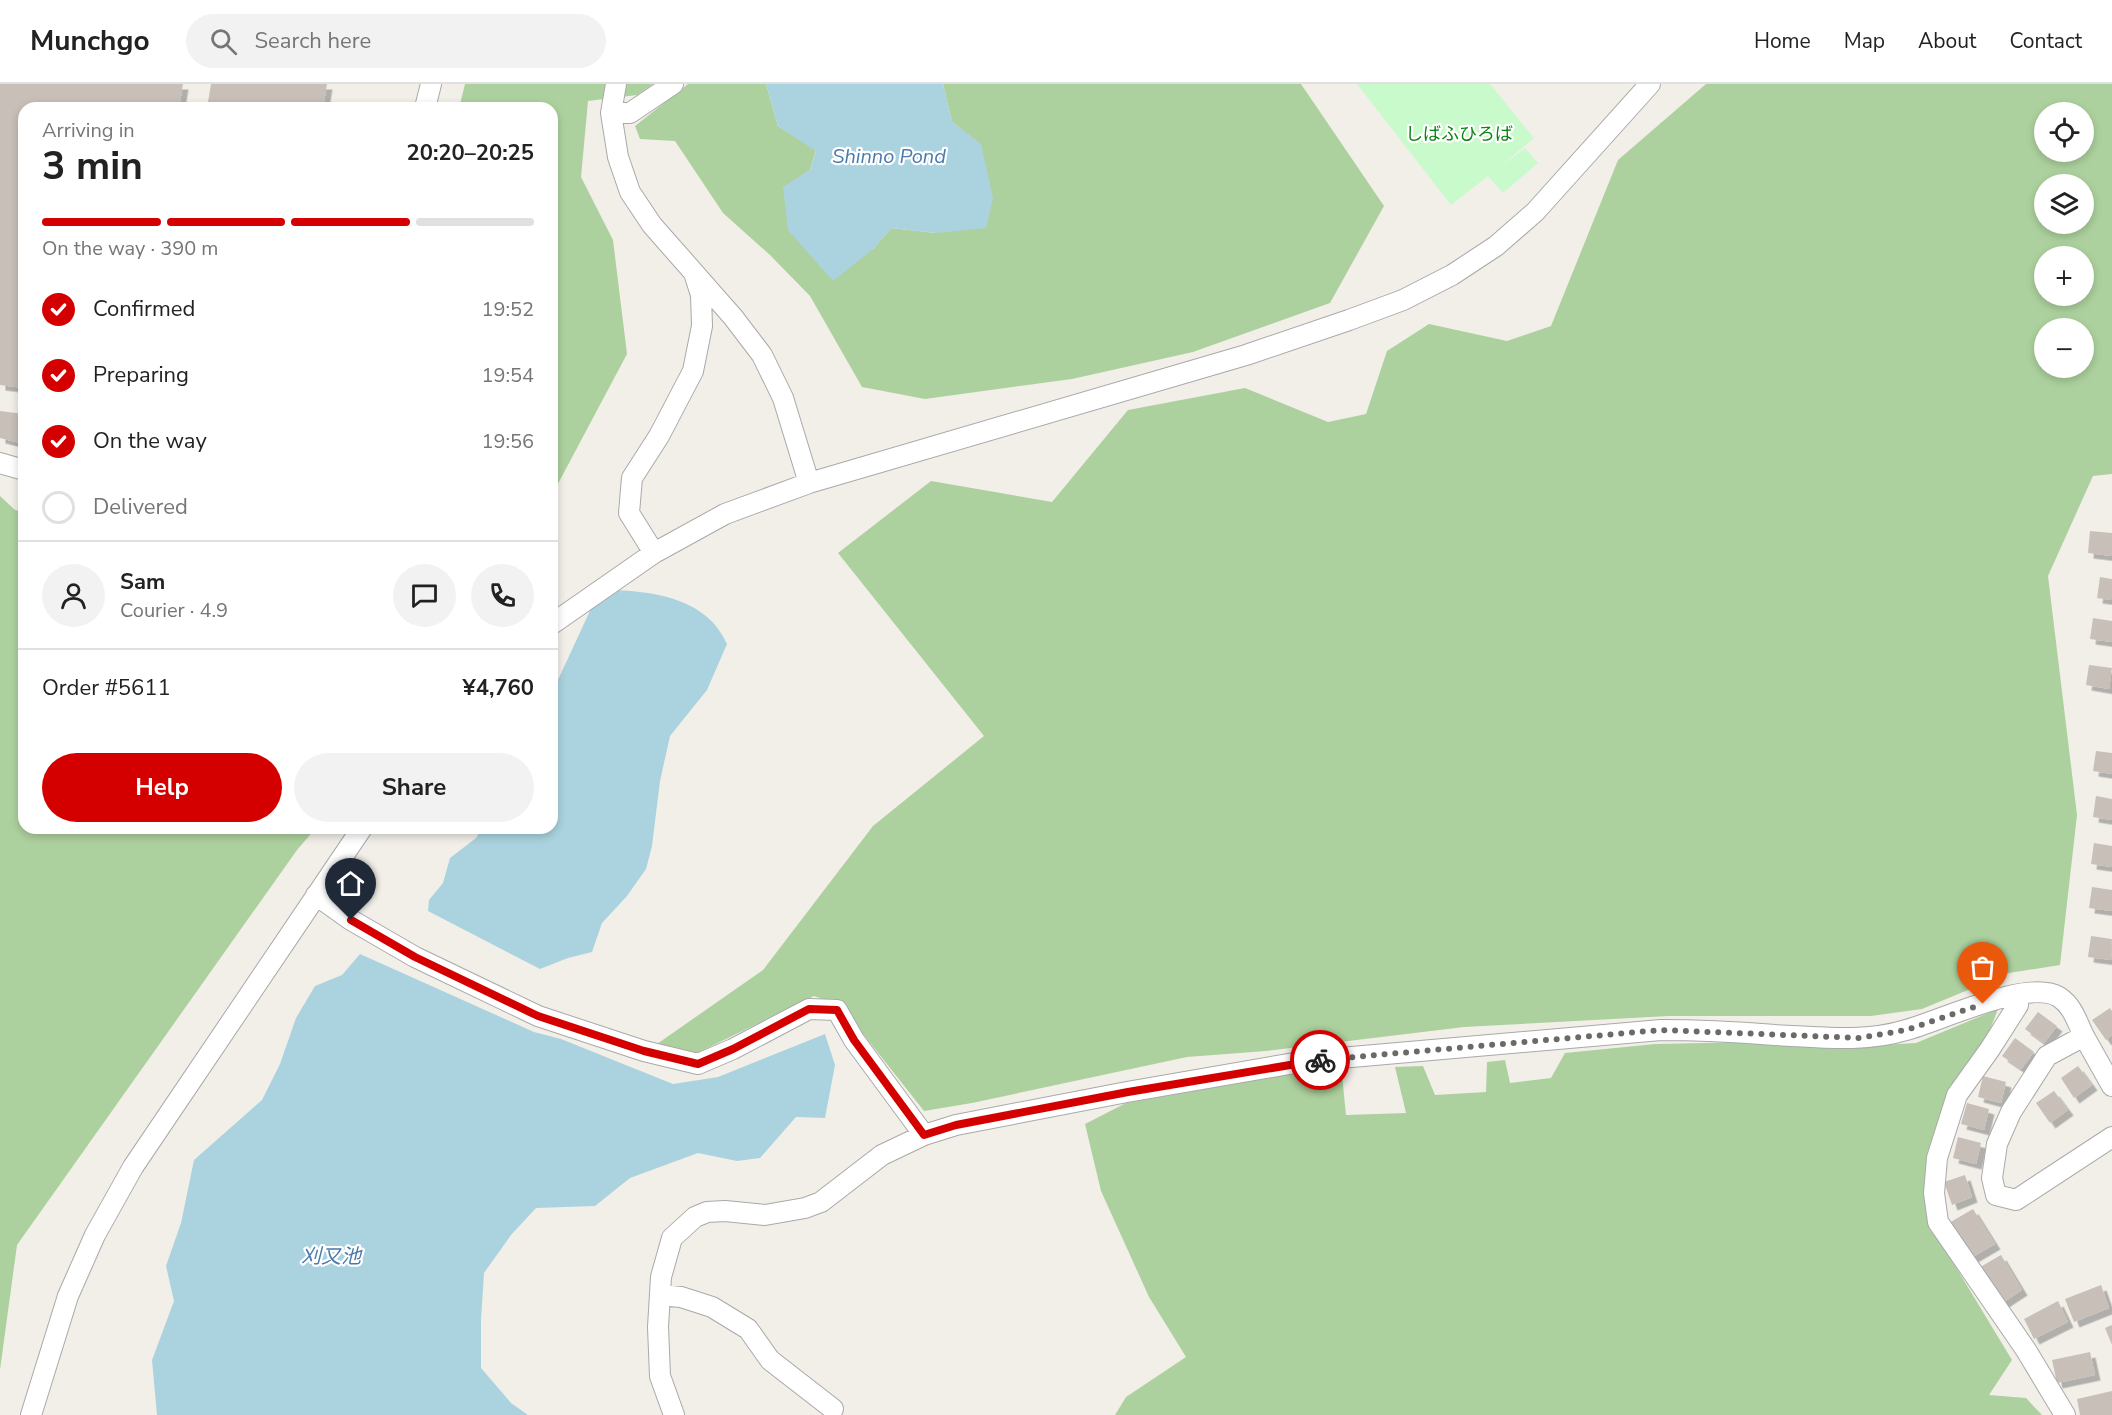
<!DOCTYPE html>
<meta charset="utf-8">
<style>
:root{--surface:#fff;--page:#f2f2f2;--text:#222;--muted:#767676;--line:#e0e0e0;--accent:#d40000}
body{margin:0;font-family:"Nunito Sans","Noto Sans JP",sans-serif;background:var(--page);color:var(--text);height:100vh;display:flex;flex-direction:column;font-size:22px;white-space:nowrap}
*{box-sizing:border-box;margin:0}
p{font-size:20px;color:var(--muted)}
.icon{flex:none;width:33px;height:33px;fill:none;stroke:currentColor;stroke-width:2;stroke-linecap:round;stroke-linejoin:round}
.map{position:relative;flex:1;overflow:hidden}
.drawer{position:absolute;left:18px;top:18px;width:540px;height:732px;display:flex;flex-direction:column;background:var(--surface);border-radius:18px;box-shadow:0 3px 9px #0003}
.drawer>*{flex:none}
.controls{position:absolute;left:2034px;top:18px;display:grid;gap:12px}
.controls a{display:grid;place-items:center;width:60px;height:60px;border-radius:50%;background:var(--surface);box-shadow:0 3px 9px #0003;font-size:30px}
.pin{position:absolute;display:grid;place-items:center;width:51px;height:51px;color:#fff;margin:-62px -26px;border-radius:50% 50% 50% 0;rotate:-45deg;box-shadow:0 0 6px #0007}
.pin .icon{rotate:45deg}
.courier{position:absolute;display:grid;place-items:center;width:60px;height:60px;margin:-30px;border:4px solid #d40000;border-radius:50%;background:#fff;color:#222;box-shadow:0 2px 8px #0007}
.overview em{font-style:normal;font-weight:700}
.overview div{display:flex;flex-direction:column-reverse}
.overview{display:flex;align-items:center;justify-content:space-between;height:102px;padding:0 24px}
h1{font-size:39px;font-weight:700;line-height:45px}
.bar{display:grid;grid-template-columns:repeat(4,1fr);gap:9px 6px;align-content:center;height:72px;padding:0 24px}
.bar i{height:8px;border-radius:4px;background:var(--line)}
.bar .selected{background:var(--accent)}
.bar p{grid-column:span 4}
.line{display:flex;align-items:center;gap:15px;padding:0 24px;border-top:2px solid var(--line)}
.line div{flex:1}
.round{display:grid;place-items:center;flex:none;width:63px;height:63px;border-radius:32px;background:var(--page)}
ol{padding:0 24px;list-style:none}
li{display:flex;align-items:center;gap:18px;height:66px}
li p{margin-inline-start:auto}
li .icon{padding:6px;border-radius:50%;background:var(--accent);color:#fff;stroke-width:4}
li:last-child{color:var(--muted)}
li i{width:33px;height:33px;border:3px solid var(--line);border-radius:50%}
.button{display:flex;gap:12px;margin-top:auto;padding:12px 24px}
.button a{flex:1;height:69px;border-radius:36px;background:var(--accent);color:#fff;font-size:24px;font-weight:700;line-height:69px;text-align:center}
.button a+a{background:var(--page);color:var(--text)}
header{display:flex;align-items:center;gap:36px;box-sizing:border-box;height:84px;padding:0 30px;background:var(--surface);border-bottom:2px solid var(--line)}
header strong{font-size:28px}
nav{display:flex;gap:33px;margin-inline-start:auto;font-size:21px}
.search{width:420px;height:54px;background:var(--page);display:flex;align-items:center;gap:15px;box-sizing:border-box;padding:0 21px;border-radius:33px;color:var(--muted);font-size:22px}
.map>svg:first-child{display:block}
</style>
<header>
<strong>Munchgo</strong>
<div class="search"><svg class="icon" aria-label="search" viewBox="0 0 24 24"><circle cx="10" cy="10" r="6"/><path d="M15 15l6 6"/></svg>Search here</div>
<nav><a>Home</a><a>Map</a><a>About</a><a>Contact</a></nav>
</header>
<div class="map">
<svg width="2112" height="1331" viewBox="0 0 2112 1331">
<defs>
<filter id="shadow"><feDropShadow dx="5.5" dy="5.5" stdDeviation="0" flood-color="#0004"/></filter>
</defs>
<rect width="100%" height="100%" fill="#f2efe9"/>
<!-- forest -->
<path fill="#add19e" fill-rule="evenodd" d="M465,0H653L637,11L588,17L581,93L613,156L627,270L552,411V24H459Z
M688,0H766L778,42L816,66L810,86L783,104L873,165L891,144L936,149L981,61L952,38L943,0H1301L1384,122L1330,219L1193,268L1072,295L925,315L862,303L810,212L770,171L723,129L675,57L640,55L635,42Z
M1706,0H2112V390L2093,392L2048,492L2077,731L2060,881L2009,889L1922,925L1871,932H1669L1464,943L1266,967L1187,973L972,1019L924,1027L841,922L814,912L691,972L657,960L763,886L873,742L984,652L838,469L931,397L1052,418L1128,326L1245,304L1328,338L1366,330L1387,267L1429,240L1507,257L1551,242L1618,76ZM2044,28H2084V68H2044ZM2044,100H2084V140H2044ZM2044,172H2084V212H2044ZM2044,244H2084V284H2044Z
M0,412L15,426L24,428V744H316L297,766L17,1161L0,1286Z
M1998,925L1983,964L1952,1008L1931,1142L2012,1276L1989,1311L2026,1314L2042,1331H1115L1126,1313L1186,1273L1149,1213L1101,1107L1085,1040L1126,1019L1341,981L1346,1031L1406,1029L1395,983L1423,982L1435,1011L1486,1008L1487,978L1505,976L1510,999L1551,994L1565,969L1655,960L1756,958L1847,963L1916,959Z"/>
<!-- park -->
<path fill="#c8facc" d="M1357,0H1490L1534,54L1497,85L1525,64L1538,79L1503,109L1488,92L1451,121Z"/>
<!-- water -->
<path fill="#aad3df" d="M766,0H943L952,38L981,60L993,114L986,144L936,149L891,144L873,165L833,197L788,146L783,103L810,86L816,67L778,42Z
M615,506C658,508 708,516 727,560L707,606L670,652L660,697L652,762L646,785L627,812L602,839L592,868L568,874L540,885L428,827L429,816L443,799L450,774L476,754L482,744H552V603L557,598L595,516Z
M360,870L534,948L561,955L673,1000L718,993L825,950L835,981L825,1034L796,1033L760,1074L737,1077L698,1069L630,1094L595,1122L536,1124L511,1151L484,1189L481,1236V1284L511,1319L528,1331H157L152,1276L174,1217L166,1182L181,1139L194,1076L262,1016L280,980L296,934L315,902L342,891Z"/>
<!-- building -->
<path fill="#c7bfb8" filter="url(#shadow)" d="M0,0H183L179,24H24V304L0,301Z
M211,0H327L323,24H207Z
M0,327L24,330V360L0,354Z
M2090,447L2112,449V472L2088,469Z
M2100,493L2112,495V516L2097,514Z
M2093,534L2112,537V558L2090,555Z
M2089,581L2112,584L2109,605L2086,601Z
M2096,667L2112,669V690L2093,687Z
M2096,712L2112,715V736L2093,733Z
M2094,759L2112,762V783L2091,780Z
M2092,803L2112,806V827L2089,824Z
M2091,852L2112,855L2111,876L2088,873Z
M2110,924L2112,927V951L2106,956L2092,936Z
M2038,928L2057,942L2044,959L2025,945Z
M2015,954L2034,968L2021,985L2002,972Z
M2078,982L2092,1001L2074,1014L2061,994Z
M1983,992L2006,998L2001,1019L1978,1013Z
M2054,1007L2068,1026L2050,1039L2036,1019Z
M1967,1019L1989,1025L1984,1046L1961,1040Z
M1958,1053L1981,1059L1976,1080L1953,1074Z
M1965,1091L1972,1113L1952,1121L1944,1098Z
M1973,1125L1995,1160L1971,1174L1949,1139Z
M2001,1171L2022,1206L1999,1221L1977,1185Z
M2101,1201L2109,1224L2074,1238L2065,1215Z
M2058,1217L2068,1238L2034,1255L2024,1235Z
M2112,1241V1261L2105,1244Z
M2090,1268L2095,1291L2057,1299L2052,1276Z
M2112,1307V1331H2080L2077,1315Z"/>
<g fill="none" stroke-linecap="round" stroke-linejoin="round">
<!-- minor casing -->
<g stroke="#a9a9a9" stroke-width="22">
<path id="minor" d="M616,0L611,29L618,73L630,108L652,141L733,233L762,271L783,314L809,399
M425,24L431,0
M611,29H630L673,0
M0,379L24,386
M654,469L629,429L632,394L659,352L693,287L702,242L701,211L695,192
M552,540L654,469L725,430L809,399L1246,271L1349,236L1403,216L1452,191L1496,162L1535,128L1650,0
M316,811L351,836L415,873L538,932L644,967L698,980L733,965L809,925L837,926L854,956L924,1051
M2019,910L2018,921L1990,965L1957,1011L1937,1074L1934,1109L1938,1138L2026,1266L2065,1331
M2084,952L2047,972L2011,1028L1997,1060L1992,1094L1996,1111L2016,1116L2112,1053
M660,1211L681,1213L712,1223L748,1245L770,1276L833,1325
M31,1331L68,1212L95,1151L133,1083L362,744
M674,1331L660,1292L658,1243L661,1193L672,1154L695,1133L707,1128L725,1127L765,1131L805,1124L821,1118L882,1071L924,1051L956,1041L1127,1008L1306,977L1661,946C1699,946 1737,948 1775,951C1819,953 1864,959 1906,946C1940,937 2028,894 2059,913C2074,923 2077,939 2085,954C2094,970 2103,986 2112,1002"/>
</g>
<!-- minor -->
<use href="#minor" stroke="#fff" stroke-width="20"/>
</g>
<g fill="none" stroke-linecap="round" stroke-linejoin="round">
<!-- done -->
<path stroke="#6b6a68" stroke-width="6" stroke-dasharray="0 10.8" d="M1320,976L1661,946L1859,954L1906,946L1983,920"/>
<!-- route -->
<path stroke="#d40000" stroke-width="8" d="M351,836L415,873L538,932L644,967L698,980L733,965L809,925L837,926L854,956L924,1051L956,1041L1128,1008L1320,976"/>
</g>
<g text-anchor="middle" stroke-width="4.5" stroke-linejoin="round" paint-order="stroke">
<!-- park labels -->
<g font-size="18" fill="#0c8416" stroke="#fff">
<text x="1459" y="56">しばふひろば</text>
</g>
<!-- water labels -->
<g font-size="20" font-style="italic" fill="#4a7aab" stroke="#fff">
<text x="889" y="79">Shinno Pond</text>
<text x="331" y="1179">刈又池</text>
</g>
</g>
</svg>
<div class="controls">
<a><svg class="icon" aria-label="locate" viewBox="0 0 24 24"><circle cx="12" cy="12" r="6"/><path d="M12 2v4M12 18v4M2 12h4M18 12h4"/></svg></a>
<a><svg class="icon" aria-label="layers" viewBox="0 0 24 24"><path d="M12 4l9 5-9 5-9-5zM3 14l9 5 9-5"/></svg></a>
<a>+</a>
<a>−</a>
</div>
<div class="pin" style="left:1983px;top:920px;background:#ea580c"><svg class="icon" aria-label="bag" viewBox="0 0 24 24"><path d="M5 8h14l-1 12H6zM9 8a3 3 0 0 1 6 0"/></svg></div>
<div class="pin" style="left:351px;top:836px;background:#1f2937"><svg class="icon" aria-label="home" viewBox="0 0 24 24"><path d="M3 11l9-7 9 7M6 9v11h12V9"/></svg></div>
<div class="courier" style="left:1320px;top:976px"><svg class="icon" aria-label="bike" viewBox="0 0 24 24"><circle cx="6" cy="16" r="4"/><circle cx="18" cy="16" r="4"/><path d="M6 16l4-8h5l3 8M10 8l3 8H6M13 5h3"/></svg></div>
<section class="drawer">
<div class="overview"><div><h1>3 min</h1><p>Arriving in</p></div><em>20:20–20:25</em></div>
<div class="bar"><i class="selected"></i><i class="selected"></i><i class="selected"></i><i></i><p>On the way · 390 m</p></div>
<ol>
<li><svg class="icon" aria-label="check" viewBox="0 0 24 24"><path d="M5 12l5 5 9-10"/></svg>Confirmed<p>19:52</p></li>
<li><svg class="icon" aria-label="check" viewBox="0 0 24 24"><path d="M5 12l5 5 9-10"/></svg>Preparing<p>19:54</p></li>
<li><svg class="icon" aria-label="check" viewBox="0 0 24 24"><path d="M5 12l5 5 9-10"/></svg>On the way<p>19:56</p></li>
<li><i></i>Delivered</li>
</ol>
<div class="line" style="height:108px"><a class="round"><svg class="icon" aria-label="person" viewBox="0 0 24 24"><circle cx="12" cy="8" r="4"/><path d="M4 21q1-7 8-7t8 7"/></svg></a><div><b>Sam</b><p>Courier · 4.9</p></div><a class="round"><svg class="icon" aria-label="chat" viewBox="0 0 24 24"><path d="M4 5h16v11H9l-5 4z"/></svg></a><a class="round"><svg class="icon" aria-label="phone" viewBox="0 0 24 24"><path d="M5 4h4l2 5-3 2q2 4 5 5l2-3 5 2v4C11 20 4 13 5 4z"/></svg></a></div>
<div class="line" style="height:78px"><div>Order #5611</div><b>¥4,760</b></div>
<div class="button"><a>Help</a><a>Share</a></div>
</section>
</div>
